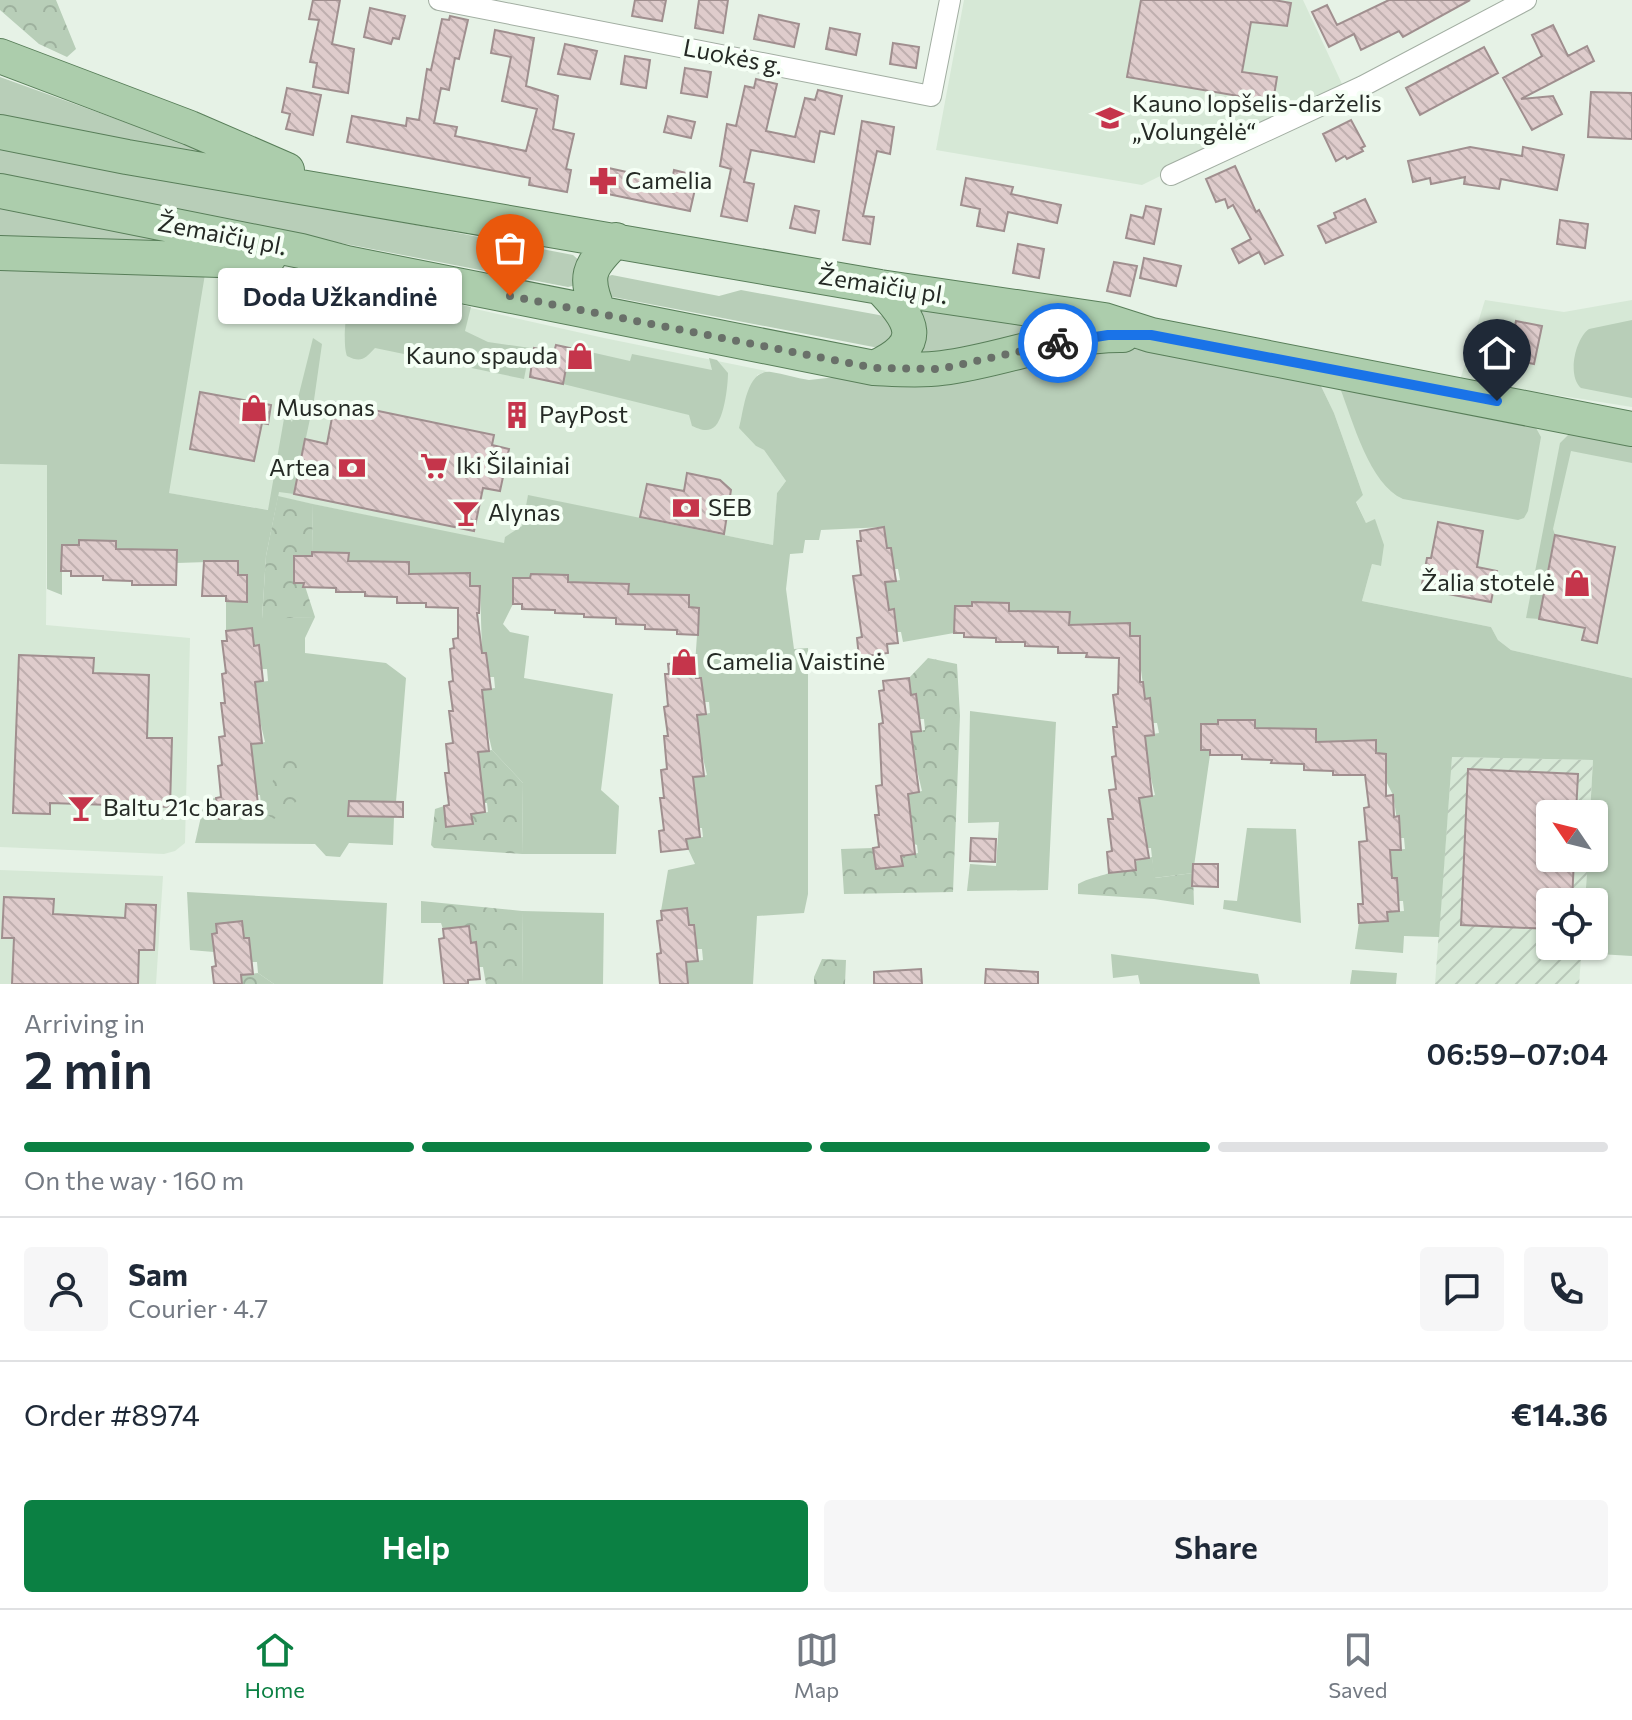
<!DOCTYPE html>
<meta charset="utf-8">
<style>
:root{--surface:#fff;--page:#f6f6f7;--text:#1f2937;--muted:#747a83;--line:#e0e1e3;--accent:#0b8043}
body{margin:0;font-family:Commissioner,sans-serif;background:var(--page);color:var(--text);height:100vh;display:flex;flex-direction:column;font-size:30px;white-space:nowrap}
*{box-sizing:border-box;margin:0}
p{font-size:26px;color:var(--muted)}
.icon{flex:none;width:44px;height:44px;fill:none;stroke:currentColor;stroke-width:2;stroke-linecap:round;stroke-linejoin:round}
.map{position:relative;height:984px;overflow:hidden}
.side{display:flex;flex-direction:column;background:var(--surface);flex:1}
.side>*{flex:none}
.needle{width:52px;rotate:305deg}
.buttons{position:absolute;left:1536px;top:800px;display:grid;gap:16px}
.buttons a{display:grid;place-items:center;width:72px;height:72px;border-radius:8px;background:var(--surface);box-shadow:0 2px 6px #0004;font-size:40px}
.pin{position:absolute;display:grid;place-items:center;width:68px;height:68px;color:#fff;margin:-82px -34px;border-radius:50% 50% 50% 0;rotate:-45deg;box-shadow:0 0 8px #0007}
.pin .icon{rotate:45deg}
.courier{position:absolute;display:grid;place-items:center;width:80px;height:80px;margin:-40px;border:6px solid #1a73e8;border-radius:50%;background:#fff;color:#222;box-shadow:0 2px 10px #0007}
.bubble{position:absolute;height:56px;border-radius:8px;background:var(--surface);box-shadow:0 2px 6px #0004;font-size:26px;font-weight:600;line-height:56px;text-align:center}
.head em{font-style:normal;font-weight:600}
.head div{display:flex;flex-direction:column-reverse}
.head{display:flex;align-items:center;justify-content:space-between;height:136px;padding:0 24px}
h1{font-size:52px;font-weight:600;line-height:60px}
.bar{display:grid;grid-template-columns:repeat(4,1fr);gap:12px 8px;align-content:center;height:96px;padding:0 24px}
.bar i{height:10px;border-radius:6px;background:var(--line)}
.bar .current{background:var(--accent)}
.bar p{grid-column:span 4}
.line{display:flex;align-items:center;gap:20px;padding:0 24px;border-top:2px solid var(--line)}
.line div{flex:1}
.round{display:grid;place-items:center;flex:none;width:84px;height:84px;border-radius:8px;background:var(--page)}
.action{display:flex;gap:16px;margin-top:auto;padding:16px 24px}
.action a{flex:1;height:92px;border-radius:8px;background:var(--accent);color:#fff;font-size:32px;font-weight:600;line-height:92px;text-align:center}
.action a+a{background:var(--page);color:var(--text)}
.menu{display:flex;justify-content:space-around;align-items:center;height:112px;border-top:2px solid var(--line);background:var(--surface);font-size:22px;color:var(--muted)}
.menu a{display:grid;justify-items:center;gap:4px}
.menu .current{color:var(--accent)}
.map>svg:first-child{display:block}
</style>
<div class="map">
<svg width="1632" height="984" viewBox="0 0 1632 984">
<defs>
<pattern id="industrial-furrows" width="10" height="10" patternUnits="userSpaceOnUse" patternTransform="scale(2)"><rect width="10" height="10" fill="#d6e8d6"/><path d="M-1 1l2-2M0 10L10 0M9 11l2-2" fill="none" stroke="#b8c7b8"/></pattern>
<pattern id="forest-crowns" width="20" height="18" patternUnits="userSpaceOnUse" patternTransform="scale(2)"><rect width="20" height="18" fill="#b8ceb8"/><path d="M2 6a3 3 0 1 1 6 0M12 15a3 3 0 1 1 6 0" fill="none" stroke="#9eb19e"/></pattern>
<pattern id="building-back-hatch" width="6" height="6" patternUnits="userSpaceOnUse" patternTransform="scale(2)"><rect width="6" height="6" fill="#dfcccc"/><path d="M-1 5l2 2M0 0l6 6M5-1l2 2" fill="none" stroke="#bfafaf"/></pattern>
</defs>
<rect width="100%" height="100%" fill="#e6f2e6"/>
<!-- built -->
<path fill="#d6e8d6" d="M964,0H1303L1343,86L1142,185L936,150Z
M0,264L280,270L324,275L604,338L767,371L757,375L756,446L764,450L786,481L777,493L773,545L528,496L522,526L506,537L504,544L279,497L275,511L168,493L47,489L46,625L190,638L185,843L175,851L164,854L0,847Z
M1485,300L1564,312L1632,300V407L1460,380Z
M1320,384L1632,447V678L1511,650L1498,640L1491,627L1362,601L1372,564L1380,566L1375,520L1366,523L1356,501L1363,495L1334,413Z
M0,870L163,876L156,984H0Z"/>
<!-- industrial -->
<path fill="url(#industrial-furrows)" d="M1452,757L1593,760L1590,814H1550V858H1588L1585,902H1550V946H1582L1579,984H1435Z"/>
<!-- grass -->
<path fill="#b8ceb8" d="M0,77L205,151L207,153L145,144L0,116Z
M0,145L573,255L582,263L577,285L568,287L0,177Z
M0,207L188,242L0,243Z
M0,264L206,268L169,493L268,510L285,413L292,422L313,338L322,344L314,400L294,494L279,492L266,556L262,618L315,617L305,638V653L386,663L406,678L396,802L349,801V816L394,817L393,845L349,843L340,857L326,856L315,844L195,843L205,799L216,798L219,819L245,816L244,806L261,804L260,795H257L248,745L265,742L251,683L268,681L267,669H262L259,645L254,646L252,628L226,631V601H247V575H238L237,561L177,563V550L142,549L116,553V541L80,540L79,545H62V595L47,589V465L0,464Z
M228,269L280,270L324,275L332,285L330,294L325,297L232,285L228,283Z
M612,275L719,296L741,290L879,315L891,319L899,326L884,349L608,296L605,277Z
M366,282L471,307L465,331L488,342L530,348L524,379L375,348C365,359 361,363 347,356C342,344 346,299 354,289C358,284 361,284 366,282Z
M925,307L1040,324V331L918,358L917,310Z
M1632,320V398L1581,388C1567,376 1575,339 1589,329Z
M1119,346L1320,384L1334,413L1363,495L1356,502L1366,523L1375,519L1384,545L1381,566L1372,564L1362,601L1491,627L1498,640L1511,650L1632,678V956L1582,953V946H1594V902H1585L1588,858H1594V814H1590L1593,760L1452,757L1439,937L1404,936L1403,953L1355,949L1359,923L1387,912L1404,911L1403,901H1398L1392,878L1390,850L1405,849L1404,838H1400L1393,795L1386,781V754L1376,753V740L1316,742L1255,731L1254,720H1219L1218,724H1201V749L1210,750V755L1193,873L1154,878L1151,848H1147L1145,826L1142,825L1139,798L1155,795L1141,736L1159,733L1157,723H1152L1150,699H1145L1140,663V636H1130L1129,623L1069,625V612L1009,614L972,603V606L955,607L954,633L903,642L901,632H897L889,610L885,582L900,580L898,569H894L891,548L887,549L884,527L821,530L819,540H805L803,553L790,554L786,589L794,649L808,648V894L804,913L757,916L753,984H688L686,962L703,960L702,949H697L694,925H689L687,908L661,911L668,870L695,864L688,849L686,839L703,837L702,828H699L696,805H694L690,778L707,775L693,716L710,713L709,702H704L701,678H696L695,664L699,608L689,607V596H628L629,585L568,586V575L531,574L530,578H513V604L503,624L510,632L529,636L524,678L613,694L601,790L619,806L616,854H522L523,783L492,750L478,690L495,688L494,677H489L486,653H482L480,586H470V573L409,574V562L348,564V553L312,552L313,504L504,543L505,537L522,526L528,495L773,545L777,493L786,481L764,450L756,446L739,428C744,410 746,369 771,372C784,374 796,378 809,380Z
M586,351L630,361L632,354L712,370L709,358L717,360L728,373C728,385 724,425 711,429C705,432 697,428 692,426L689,415L563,384L568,360L583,364Z
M1340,388L1536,428L1541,437L1528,511L1524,518L1518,520L1403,499C1369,484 1353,421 1340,388Z
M1569,434L1632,447V463L1571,451L1553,529L1555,535L1539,619L1526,618L1560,443Z
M970,711L1056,722L1048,890L967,891L970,864L996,866L999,822L968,823Z
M1247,828L1296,829L1301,923L1223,909L1224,900L1237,901Z
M187,892L387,903L383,984H274L258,973L257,962H252L249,938H244L241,921L216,924L217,933L212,934L214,952L190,950Z
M522,911L604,913L603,984H523Z
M1111,954L1258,974L1260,984H1140L1138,975L1113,978Z
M1352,970L1397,973L1396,984H1350Z"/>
<!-- forest -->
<path fill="url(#forest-crowns)" d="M0,0H56L76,49L67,57L39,44L0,10Z
M278,496L313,504L312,556H295L294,582L304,583L315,617L262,619L266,556Z
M928,658L957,664L960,716L953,892L844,894L841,849L873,848L876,869L902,865L901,856L918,853L917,845L914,844L911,822H909L905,794L922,791L908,732L925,730L924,719H919L916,695H911L909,678Z
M303,729L302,797L274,819L266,814L273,780L286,737Z
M492,750L523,783L522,854L434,848L431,845L435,809L444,806L446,827L472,824L471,814L488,812L487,803H484L481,780H479L475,752Z
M1152,857L1155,878L1193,873L1194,905L1154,899L1078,894V884C1089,878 1098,877 1109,873C1125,867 1135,860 1152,857Z
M421,901L522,911L523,984H486L483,967H478L475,942L471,943L469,926L443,929L441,923H421Z
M822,959L846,960L845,984H814V977Z
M258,973L274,984H242L241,975Z"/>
<!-- building -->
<path fill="url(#building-back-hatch)" stroke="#a08f8f" stroke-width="2" d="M313,0H340L332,44L354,49L348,93L313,87L317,63L310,62L319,20L309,19Z
M635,0H666L662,21L632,16Z
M699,0H728L723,33L695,28Z
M1141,0H1274L1291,3L1287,26L1251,22L1242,72L1277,77L1273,102L1127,77Z
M1389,0H1470L1403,37L1399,31L1361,50L1354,34L1329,47L1312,12L1327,5L1337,25Z
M370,8L405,16L399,39L393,38L391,44L364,37Z
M759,15L799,24L794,47L754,39Z
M450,16L468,20L459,59L455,58L449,90L441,88L434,123L457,127L455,136L526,151L537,109L502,101L511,57L491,53L495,30L534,38L526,86L558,96L553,129L574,134L566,169L571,170L567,192L529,185L530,178L347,142L352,116L406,126L407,118L419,120L427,69L431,70L442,19L449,20Z
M1553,25L1568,56L1587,46L1594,61L1521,99L1553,96L1562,114L1532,130L1503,78L1542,56L1532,35Z
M830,28L860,34L856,55L826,49Z
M893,43L919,47L916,68L890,64Z
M565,44L597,51L590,79L558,74Z
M1484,47L1498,73L1420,115L1406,88Z
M625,56L650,60L646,88L621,84Z
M685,68L711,72L707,97L681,93Z
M756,79L777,84L766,131L795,137L805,98L815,100L818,90L842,96L834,134L820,131L814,162L751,150L744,182L754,184L747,221L721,216L731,169L720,166L727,124L736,126L745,86L754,88Z
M287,88L321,95L313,135L286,129L290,114L282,112Z
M1591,92L1632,93V139L1588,137Z
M668,116L695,122L691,138L664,132Z
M1351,120L1365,146L1361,148L1363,151L1347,159L1345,156L1336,161L1323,134Z
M862,121L894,127L890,154L877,151L863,216L874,217L870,244L843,240Z
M1470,147L1522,156L1523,147L1564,155L1557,190L1501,179L1499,189L1464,184L1465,177L1431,184L1430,178L1413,182L1408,161Z
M1235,166L1256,212L1259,210L1283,255L1265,264L1259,252L1239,263L1232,249L1251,239L1233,205L1228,208L1225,199L1216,202L1206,179Z
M604,167L663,180L672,181L674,170L698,176L690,211L598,192Z
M966,178L1013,187L1011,194L1061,205L1057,223L1008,212L1004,231L977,226L980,209L961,205Z
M1365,199L1376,222L1326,243L1318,226L1336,218L1334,213Z
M795,206L819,211L815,233L790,228Z
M1146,206L1161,209L1154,244L1126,238L1131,215L1143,218Z
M1560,220L1588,224L1585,248L1557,244Z
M1018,244L1044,249L1039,278L1013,273Z
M1144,258L1181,266L1176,286L1140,278Z
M1114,262L1137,266L1130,296L1107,291Z
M1516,321L1542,326L1534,364L1508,359Z
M556,345L570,348L563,384L530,377L534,348L554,352Z
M200,392L271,405L268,424L262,423L254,461L190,449Z
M335,402L494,435L492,445L509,449L500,491L483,488L474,531L294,494L305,439L327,444Z
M687,473L720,480L731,490L724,534L640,517L647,484L684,491Z
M1438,522L1483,531L1477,567L1497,571L1491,602L1421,589L1427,558H1431Z
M884,527L887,548H891L896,581L885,582L889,610L894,609L898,643L887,644L888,653L859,657L857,638L862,637L853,576L861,575L857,541H861L860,531Z
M1555,535L1615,547L1597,643L1582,640L1585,628L1539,619Z
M79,540L116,541V549L177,550L176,585H132V581L103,580V576H71V571H61L62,545H79Z
M312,552L349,553L348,561L409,562V574L470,573V586H480L479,613H477L482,653H486L491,689L482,690L489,751L478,752L485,812L471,814L473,824L446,827L444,806L449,805L445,773H449L446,744L453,743L449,711H453L449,682L453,681L450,649L454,648L453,639L458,638V608L426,607V603H397V597L365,596V592H336V588L303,587L304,583H294V556H312Z
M204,561H238V575H247V602L226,601V596H202Z
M531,574L568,575V582L629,584L628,594L689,595V607L699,608L698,635L677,634V630L645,629V625L616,624V618L584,617V614L555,613V610L522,609V604H513V578H530Z
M972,602L1009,603V611L1070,612L1069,625L1130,623V636H1140V682H1143L1145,699L1150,698L1154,735L1145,736L1152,796L1139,798L1149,858L1135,860L1136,870L1109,873L1107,852L1112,851L1108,819H1113L1109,790L1116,789L1112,757L1116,756L1113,727H1117L1113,695L1118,694L1119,658L1086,657L1087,653H1058V647L1025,646V642H996V638L964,637V633H954L955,606H972Z
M252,628L254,646L259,645L263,681L255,682L262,743L251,744L258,804L244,806L245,816L219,819L216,798L221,797L218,766L222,765L219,737L225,736L221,703H225L222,674L226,673L222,641H227L226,631Z
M19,655L94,658L93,673L149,675L147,738H172L170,807L50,803V814L13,813Z
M694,661L696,678H701L706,714L697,715L704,776L693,777L700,837L686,839L688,849L661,852L659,831L664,830L660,798H664L661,770L667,769L664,736H668L664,707L668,706L665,674H669L668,664Z
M909,678L911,695L916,694L921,731L911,732L919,792L908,794L915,854L901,856L903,866L876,869L873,848L879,847L875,815H879L876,786L882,785L879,724L883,723L879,691L884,690L883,681Z
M1218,720H1255V728L1316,729V742L1376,740V753L1386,754V796L1393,795L1394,817L1399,816L1401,850H1390L1392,878H1397L1399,911L1387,912L1388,921L1359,923L1358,904H1363L1359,842L1367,841L1364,808L1369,807L1365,775H1333V771L1304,770V764L1271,763L1272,760L1242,759V755H1210V750H1201V724H1218Z
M1468,769L1578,774L1576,814H1550V858H1574L1572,902H1550V929L1461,925Z
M349,801L403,802V817L348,816Z
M971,838L996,839L995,862L970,861Z
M1193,864H1218V887L1192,886Z
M4,897L54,899L53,914L125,918L126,904L156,905L154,950H139L138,984H12L14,938H2Z
M687,908L689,925H694L698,961L686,962L688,984H660L657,954L661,953L657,921L662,920L661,911Z
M242,921L244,938H249L253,974L241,975L242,984H214L212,967L216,966L212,934L217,933L216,924Z
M469,926L471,943L476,942L480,979L468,980V984H444L439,939L444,938L443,929Z
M921,969L922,984H874V972Z
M986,969L1038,972V984H985Z"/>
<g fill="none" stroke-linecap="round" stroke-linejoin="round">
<!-- minor casing -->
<g stroke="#a2aea2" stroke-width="22">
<path id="minor" d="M439,0L931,96L950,0
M1171,175L1363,86L1526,0"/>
</g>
<!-- primary casing -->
<g stroke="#587e59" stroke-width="36">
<path id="primary" d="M0,56L190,128L287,170
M0,132L127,157L880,287L1104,320L1151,335L1632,429
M0,191L301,251L346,263L874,368C896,369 920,371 942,368C1002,361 1061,334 1123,335
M0,253L251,261L269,257
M599,313C584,276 587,268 616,240
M874,368C927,344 913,321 880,287"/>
</g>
<!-- minor -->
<use href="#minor" stroke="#fff" stroke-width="20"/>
<!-- primary -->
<use href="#primary" stroke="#accdac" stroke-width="34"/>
</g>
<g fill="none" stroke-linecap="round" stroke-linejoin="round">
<!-- done -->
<path stroke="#697069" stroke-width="8" stroke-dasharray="0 14.4" d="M510,296L874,368L940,369L1058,343"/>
<!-- route -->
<path stroke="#1a73e8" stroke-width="10" d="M1058,343L1108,335H1151L1497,401"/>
</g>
<!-- icons -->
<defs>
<g id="school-bare" transform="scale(2.16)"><path d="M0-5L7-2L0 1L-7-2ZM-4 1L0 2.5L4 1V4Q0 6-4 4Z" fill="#c5354b" stroke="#f5fff5" stroke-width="2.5" paint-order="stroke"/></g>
<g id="pharmacy-bare" transform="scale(2.16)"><path d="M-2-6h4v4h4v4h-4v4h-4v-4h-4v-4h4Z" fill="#c5354b" stroke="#f5fff5" stroke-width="2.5" paint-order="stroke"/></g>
<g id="shop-bare" transform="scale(2.16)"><path d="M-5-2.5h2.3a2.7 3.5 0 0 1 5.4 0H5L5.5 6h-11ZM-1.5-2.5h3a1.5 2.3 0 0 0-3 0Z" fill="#c5354b" stroke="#f5fff5" stroke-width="2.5" paint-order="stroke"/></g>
<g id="building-bare" transform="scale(2.16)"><path d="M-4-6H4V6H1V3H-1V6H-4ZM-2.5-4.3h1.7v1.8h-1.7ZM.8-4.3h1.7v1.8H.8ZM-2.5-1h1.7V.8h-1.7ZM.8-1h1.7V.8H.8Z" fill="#c5354b" stroke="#f5fff5" stroke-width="2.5" paint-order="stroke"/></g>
<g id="supermarket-bare" transform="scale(2.16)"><path d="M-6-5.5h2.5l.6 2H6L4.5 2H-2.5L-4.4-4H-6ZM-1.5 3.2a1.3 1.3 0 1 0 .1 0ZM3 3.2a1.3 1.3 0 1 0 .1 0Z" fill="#c5354b" stroke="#f5fff5" stroke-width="2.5" paint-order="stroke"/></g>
<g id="bank-bare" transform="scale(2.16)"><path d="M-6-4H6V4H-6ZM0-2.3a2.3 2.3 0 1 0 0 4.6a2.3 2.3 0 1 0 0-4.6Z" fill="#c5354b" stroke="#f5fff5" stroke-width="2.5" paint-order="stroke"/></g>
<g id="bar-bare" transform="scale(2.16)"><path d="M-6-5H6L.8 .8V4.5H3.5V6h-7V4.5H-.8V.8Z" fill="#c5354b" stroke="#f5fff5" stroke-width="2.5" paint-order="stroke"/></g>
</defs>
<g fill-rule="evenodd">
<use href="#school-bare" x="1110" y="118"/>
<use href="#pharmacy-bare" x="603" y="181"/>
<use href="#shop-bare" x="580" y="356"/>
<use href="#shop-bare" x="254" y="408"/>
<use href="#building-bare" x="517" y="415"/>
<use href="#supermarket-bare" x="434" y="466"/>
<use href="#bank-bare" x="352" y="468"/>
<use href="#bank-bare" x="686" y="508"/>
<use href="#bar-bare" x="466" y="513"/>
<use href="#shop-bare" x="1577" y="583"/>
<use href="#shop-bare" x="684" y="662"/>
<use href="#bar-bare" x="81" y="808"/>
</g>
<g text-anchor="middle" stroke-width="8" stroke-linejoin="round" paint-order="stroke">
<!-- street labels -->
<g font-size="24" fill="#252a25" stroke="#f5fff5">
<text transform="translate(733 57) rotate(11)" y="8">Luokės g.</text>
<text transform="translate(222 235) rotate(11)" y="8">Žemaičių pl.</text>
<text transform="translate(883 286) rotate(9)" y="8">Žemaičių pl.</text>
</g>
<!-- poi labels -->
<g font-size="24" fill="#252a25" stroke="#f5fff5" text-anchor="start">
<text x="1132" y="112">Kauno lopšelis-darželis<tspan x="1132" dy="28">„Volungėlė“</tspan></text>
<text x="625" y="189">Camelia</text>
<text x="558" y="364" text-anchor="end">Kauno spauda</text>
<text x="276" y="416">Musonas</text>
<text x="539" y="423">PayPost</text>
<text x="456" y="474">Iki Šilainiai</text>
<text x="330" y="476" text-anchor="end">Artea</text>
<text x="708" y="516">SEB</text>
<text x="488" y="521">Alynas</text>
<text x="1555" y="591" text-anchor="end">Žalia stotelė</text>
<text x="706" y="670">Camelia Vaistinė</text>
<text x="103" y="816">Baltu 21c baras</text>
</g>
</g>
</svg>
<div class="buttons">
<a><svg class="needle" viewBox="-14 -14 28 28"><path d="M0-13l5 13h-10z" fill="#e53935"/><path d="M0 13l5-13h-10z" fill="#747a83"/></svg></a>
<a><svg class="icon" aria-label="locate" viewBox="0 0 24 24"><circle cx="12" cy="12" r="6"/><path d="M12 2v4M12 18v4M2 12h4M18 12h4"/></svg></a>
</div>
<div class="pin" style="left:510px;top:296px;background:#ea580c"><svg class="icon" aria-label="bag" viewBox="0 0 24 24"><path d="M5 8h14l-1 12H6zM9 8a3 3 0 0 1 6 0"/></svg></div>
<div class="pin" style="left:1497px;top:401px;background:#1f2937"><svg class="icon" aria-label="home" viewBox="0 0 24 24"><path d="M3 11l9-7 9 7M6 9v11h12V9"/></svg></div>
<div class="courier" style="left:1058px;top:343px"><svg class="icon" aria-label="bike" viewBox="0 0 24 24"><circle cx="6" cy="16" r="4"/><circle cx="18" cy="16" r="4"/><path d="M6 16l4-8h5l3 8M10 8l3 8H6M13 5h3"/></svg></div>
<div class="bubble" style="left:218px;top:268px;width:244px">Doda Užkandinė</div>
</div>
<section class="side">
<div class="head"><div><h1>2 min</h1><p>Arriving in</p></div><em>06:59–07:04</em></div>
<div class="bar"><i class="current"></i><i class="current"></i><i class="current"></i><i></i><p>On the way · 160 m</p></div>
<div class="line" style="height:144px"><a class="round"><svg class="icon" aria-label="person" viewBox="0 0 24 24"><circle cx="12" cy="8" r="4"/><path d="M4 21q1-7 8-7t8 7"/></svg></a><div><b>Sam</b><p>Courier · 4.7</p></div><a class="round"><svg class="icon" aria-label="chat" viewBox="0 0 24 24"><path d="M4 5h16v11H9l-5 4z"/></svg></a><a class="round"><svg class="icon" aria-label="phone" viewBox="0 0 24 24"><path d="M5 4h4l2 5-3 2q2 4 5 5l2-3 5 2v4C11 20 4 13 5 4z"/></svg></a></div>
<div class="line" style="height:104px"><div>Order #8974</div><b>€14.36</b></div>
<div class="action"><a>Help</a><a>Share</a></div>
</section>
<nav class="menu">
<a class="current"><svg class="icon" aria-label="home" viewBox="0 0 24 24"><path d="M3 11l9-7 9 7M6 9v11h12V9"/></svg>Home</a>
<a><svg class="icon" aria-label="map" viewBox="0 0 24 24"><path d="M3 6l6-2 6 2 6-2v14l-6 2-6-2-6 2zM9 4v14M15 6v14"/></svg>Map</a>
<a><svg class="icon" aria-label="saved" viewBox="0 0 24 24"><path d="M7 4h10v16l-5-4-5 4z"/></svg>Saved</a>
</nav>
